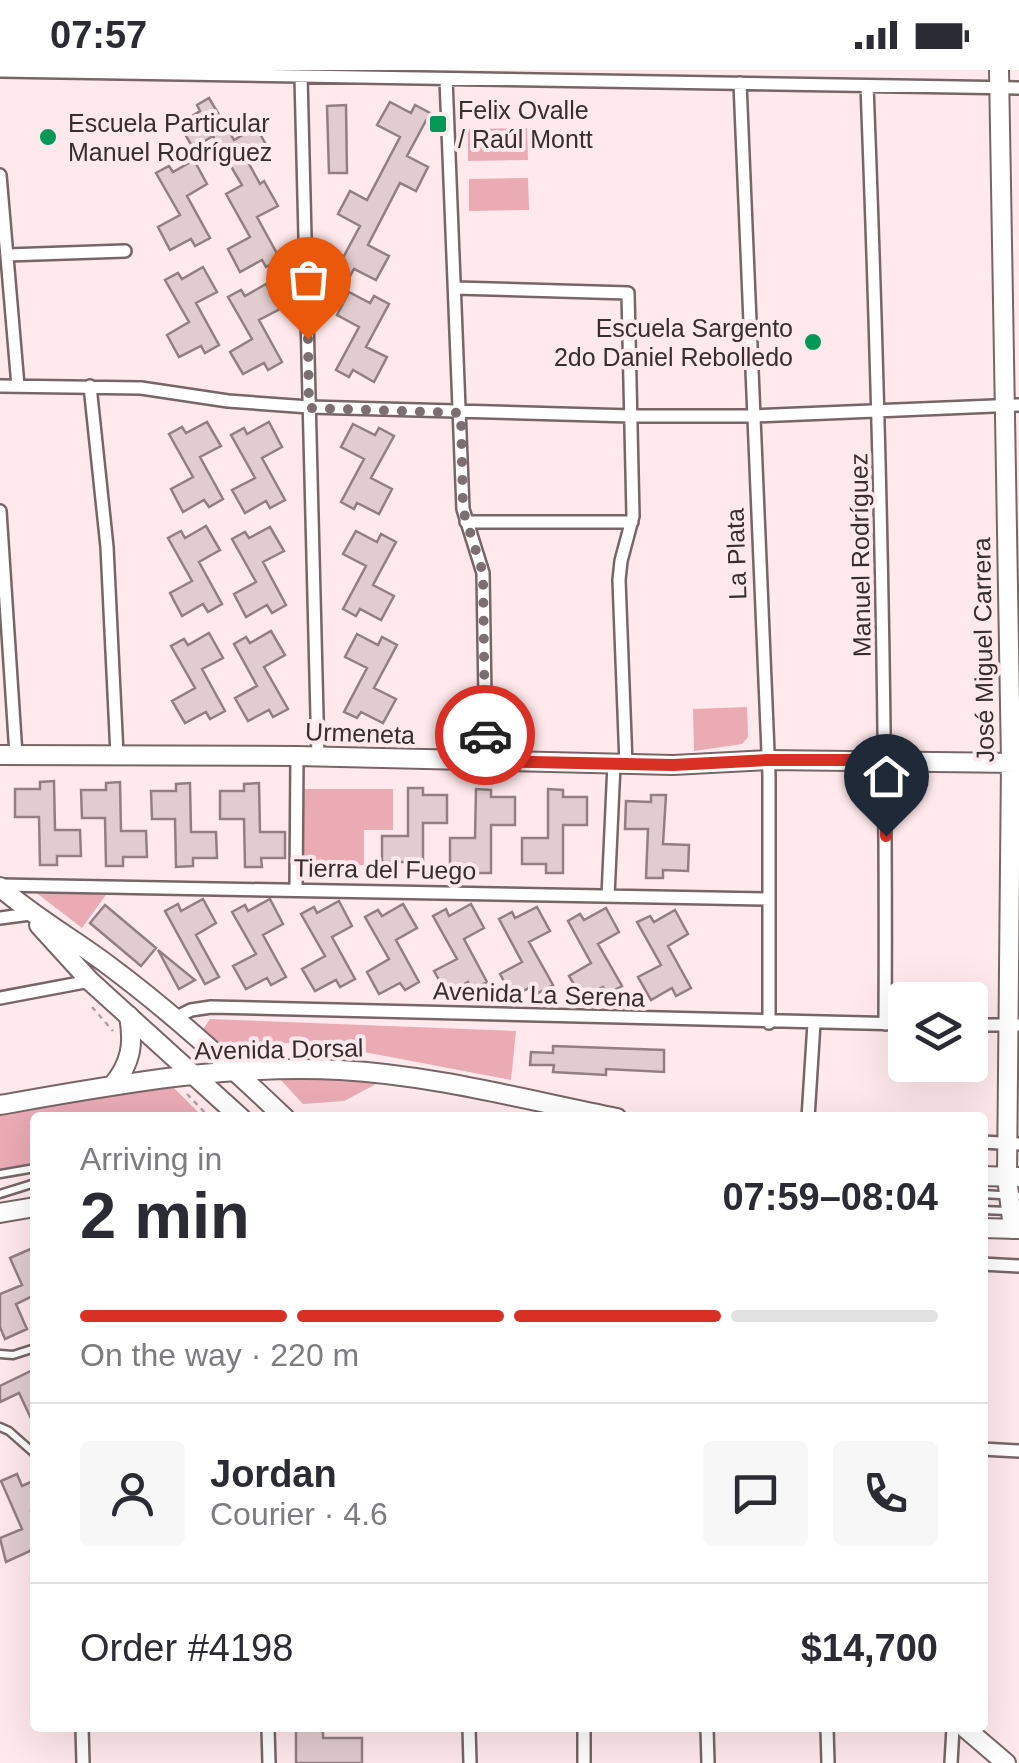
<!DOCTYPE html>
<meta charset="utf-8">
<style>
:root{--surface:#fff;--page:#f7f7f7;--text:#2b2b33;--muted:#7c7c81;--line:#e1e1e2;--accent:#d93025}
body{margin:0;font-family:Arial,sans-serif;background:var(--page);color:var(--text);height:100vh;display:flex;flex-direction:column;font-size:38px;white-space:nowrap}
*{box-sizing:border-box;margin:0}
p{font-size:32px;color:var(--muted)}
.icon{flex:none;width:55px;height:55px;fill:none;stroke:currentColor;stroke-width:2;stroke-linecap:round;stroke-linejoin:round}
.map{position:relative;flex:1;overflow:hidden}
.details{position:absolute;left:30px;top:1042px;width:958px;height:620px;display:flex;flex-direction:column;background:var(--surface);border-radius:10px;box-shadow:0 10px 40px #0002}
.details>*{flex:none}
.fabs{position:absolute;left:888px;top:912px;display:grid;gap:20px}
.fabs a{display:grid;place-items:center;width:100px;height:100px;border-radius:10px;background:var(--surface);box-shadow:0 10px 40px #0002;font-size:50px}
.pin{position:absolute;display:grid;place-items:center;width:85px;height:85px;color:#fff;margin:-102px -42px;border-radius:50% 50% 50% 0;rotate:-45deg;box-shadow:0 0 10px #0007}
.pin .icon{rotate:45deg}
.courier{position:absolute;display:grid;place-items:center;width:100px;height:100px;margin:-50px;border:8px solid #d93025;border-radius:50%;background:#fff;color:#222;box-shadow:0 2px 12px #0007}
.overview em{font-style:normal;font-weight:600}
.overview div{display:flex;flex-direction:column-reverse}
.overview{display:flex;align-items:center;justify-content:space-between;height:170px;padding:0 50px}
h1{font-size:65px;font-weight:600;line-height:75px}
.bar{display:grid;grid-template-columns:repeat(4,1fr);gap:15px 10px;align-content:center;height:120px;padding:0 50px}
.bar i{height:12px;border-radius:8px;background:var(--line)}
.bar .current{background:var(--accent)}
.bar p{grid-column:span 4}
.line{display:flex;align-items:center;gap:25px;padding:0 50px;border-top:2px solid var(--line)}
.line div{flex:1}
.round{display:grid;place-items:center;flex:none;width:105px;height:105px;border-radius:10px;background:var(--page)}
.status{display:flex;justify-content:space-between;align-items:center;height:70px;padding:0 50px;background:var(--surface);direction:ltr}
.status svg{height:28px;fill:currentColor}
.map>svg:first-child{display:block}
</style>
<div class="status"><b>07:57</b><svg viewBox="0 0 49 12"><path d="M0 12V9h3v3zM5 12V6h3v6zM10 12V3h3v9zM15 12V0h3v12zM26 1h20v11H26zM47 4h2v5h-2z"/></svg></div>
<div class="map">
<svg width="1019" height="1693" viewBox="0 0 1019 1693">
<rect width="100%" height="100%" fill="#ffe9ec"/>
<!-- green -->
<path fill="#eaabb5" d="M527,58L528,90L468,91V59Z
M528,108L529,140L469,141V109Z
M747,637L748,667L742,674L694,681L693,639Z
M302,719H393V760H364V795L302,796Z
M34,821L108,822L82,858Z
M210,949L516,961L511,1010L364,982L289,973L226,976L202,961Z
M279,1008H327L378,1013L344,1031L303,1034Z
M171,1015L203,1047L35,1048V1094L0,1101V1045Z"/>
<!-- building -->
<path fill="#e1cccf" stroke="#937f82" stroke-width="2.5" d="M209,28L234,70L256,57L269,80L248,92L260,114L264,111L278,136L257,147L280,189L266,197L262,190L240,202L228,179L250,167L226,124L242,115L213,66L193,78L179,54L200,41L197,35Z
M390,32L411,43L415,35L430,43L407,86L428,97L416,121L400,113L368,175L389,186L376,210L354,199L350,206L337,199L360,156L338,144L350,121L367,130L400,67L377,55Z
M346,35L347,103H329L327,36Z
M194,90L207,114L187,126L210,168L195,176L191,169L170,180L158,157L180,145L156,103L169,96L173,102Z
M203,197L217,222L196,233L219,275L205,283L201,276L179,287L167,265L189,252L165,210L178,203L182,209Z
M266,214L280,239L259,250L282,292L268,300L264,293L243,304L230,282L252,269L228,227L241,220L245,226Z
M349,222L370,233L374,226L389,234L366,277L387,287L374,312L353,300L349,307L336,300L359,257L337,245Z
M207,352L221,376L200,387L223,429L209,437L204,430L183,442L171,419L193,407L169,364L182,357L186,363Z
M269,352L282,377L262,388L285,430L270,438L266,431L245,443L232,420L255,408L231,365L244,358L247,364Z
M353,354L375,365L379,358L394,366L371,408L392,419L379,444L357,433L354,439L341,432L364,389L341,377Z
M206,456L220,480L199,492L222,534L208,542L203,534L182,546L170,523L192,511L168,468L181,461L185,468Z
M270,457L284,481L263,492L286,535L272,543L267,535L246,547L234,524L256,512L232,469L245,462L249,468Z
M356,461L377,472L381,464L396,472L373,515L394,526L381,550L360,539L356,546L343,539L366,496L343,484Z
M271,561L285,585L264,597L288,639L273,647L269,640L248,651L235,628L257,616L234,574L246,567L250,573Z
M209,563L223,588L202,599L225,641L210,649L206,642L185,653L172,631L195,618L171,576L184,569L188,575Z
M357,564L378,575L382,567L397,575L374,618L396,629L383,653L361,642L357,648L344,642L367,598L345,587Z
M54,711L55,760H80L81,786H57V795H40L39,747H15V719H40V712Z
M120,712L121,761H146L147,787H123V796H106L105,748H82L81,720H106V713Z
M190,713L191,762H216L217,788H193V796L176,797L175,749H152L151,721H176V714Z
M259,713L260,762H285V788H261L262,797H245L244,749H220V721H244V714Z
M408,718H423V725H447V753H423V801H406V792H382V766H408Z
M476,719L491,720V727H515V755H491V803H474V794H450V768H475Z
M548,719L563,720V727H587V755H563V803H546V794H522V768H548Z
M651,725H666L663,774L689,775L688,801L663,800V808H646L648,759H625L626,731L651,732Z
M203,829L216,853L196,865L219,907L205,914L165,841L178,834L181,841Z
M270,829L283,854L263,865L286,907L271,915L267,908L246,919L233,896L256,884L232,842L245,835L248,841Z
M339,831L352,856L332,867L355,909L340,917L336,910L315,921L302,899L325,886L301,844L314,837L317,843Z
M403,834L417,858L396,870L419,912L405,920L400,913L379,924L367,902L389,889L365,847L378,840L382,846Z
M471,834L484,858L464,869L487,912L472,920L468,912L447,924L434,901L457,889L433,846L446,839L449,846Z
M105,835L156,878L141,896L90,853Z
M537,837L550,861L529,872L553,915L538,923L534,915L513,927L500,904L522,892L499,849L512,842L515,848Z
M606,838L619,862L598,874L622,916L607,924L603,917L582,928L569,906L591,893L568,851L580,844L584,850Z
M675,840L688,864L668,876L691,918L676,926L672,918L651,930L638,907L661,895L637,852L650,846L654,852Z
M158,880L195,910L179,919Z
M553,976L664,980V1002L606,999V1005L553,1002L554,995H530L531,982L553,983Z
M35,1177V1225L16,1234L27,1259L5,1269L0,1257V1224L22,1215L10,1188Z
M35,1299V1357L19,1323L0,1332V1316Z
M17,1404L22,1416L35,1410V1439L31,1441L35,1450V1487L32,1480L6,1492L0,1468L22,1459L1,1411Z
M296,1660L323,1661V1668H362V1693H296Z"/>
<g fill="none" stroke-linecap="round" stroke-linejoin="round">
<!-- lane casing -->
<g stroke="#776567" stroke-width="11">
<path id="lane" d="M404,1048H457
M0,1104L35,1098
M0,1124L35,1113
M982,1124L1019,1126
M982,1140L1008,1141
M0,1284L13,1285L35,1278
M0,1357L9,1361L35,1384"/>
</g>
<!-- street casing -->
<g stroke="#776567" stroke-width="16">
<path id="street" d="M0,1L1019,18
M301,7L318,686
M446,9L463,439L483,503L486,691
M740,13L769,706V953
M867,16C879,328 887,641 885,954
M0,105L18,316
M7,185L125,181
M455,218L628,223L633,446L621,491L619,510L626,694
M0,316L141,318L228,331L309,337L631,346H753L1019,335
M90,316L107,477L117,685
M0,441L16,685
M466,452H632
M0,815L769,829
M296,820L297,686
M608,826L614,694
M0,848L30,844
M0,928L90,911
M175,948L191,940L211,937L905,954
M970,955H1019
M808,1048L814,953
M982,1072L1019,1074
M982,1194L1019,1196
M982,1379L1019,1381
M82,1658L83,1693
M268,1658L269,1693
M469,1658L470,1693
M584,1658V1693
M707,1658L708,1693
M827,1658L828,1693
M951,1693L953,1658"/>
</g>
<!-- secondary casing -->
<g stroke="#776567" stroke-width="22">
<path id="secondary" d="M999,0L1011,692L1007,1107L1013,1159
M0,685L297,686L673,695L767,690L1019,693
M0,817C34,847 72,868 108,895C170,941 228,994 285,1048
M39,855L90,911L241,1048
M965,1658L1006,1693"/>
</g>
<!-- primary casing -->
<g stroke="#776567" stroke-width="22">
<path id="primary" d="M113,1015C131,993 134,974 129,946
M0,1035C113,1015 225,994 340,1000C433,1005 526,1030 617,1048
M982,1106L1019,1107
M0,1143L35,1137
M982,1158L1019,1159"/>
</g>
<!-- path -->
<path stroke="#b0a0a2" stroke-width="2.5" stroke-dasharray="5 5" stroke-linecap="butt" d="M92,937L113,961
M187,1024L210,1048"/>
<!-- lane -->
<use href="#lane" stroke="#fff" stroke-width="6"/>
<!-- street -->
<use href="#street" stroke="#fff" stroke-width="11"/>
<!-- secondary -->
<use href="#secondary" stroke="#fff" stroke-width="18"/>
<!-- primary -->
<use href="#primary" stroke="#fff" stroke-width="18"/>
</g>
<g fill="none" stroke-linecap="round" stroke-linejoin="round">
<!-- done -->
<path stroke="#7c6f71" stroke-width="10" stroke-dasharray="0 18" d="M308,269L309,338L461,343L463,440L483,503L485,665"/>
<!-- route -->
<path stroke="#d93025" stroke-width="12" d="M485,665L486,691L673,695L768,690H886V766"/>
</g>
<!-- markers -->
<g fill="#039758" stroke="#ffe9ec" stroke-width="4">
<rect x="428" y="44" width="20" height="20" rx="5"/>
<circle cx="48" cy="67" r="10"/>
<circle cx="813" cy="272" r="10"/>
</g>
<g text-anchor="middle" stroke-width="8" stroke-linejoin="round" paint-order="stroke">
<!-- poi labels -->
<g font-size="25" fill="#362e2f" stroke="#ffe9ec" text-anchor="start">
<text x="458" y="49">Felix Ovalle<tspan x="458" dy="29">/ Raúl Montt</tspan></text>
<text x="68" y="62">Escuela Particular<tspan x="68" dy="29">Manuel Rodríguez</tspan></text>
<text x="793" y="267" text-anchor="end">Escuela Sargento<tspan x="793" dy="29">2do Daniel Rebolledo</tspan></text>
</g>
<!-- street labels -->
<g font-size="25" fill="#362e2f" stroke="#ffe9ec">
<text transform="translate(736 484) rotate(-92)" y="9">La Plata</text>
<text transform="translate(860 485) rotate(-91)" y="9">Manuel Rodríguez</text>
<text transform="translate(983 580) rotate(-91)" y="9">José Miguel Carrera</text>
<text transform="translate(360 663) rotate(2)" y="9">Urmeneta</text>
<text transform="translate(385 799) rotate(1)" y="9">Tierra del Fuego</text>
<text transform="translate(539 924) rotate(2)" y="9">Avenida La Serena</text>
<text transform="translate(279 979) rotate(-1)" y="9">Avenida Dorsal</text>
</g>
</g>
</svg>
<div class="fabs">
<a><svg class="icon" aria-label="layers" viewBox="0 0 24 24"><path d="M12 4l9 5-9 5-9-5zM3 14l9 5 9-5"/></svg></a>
</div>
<div class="pin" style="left:308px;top:269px;background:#ea580c"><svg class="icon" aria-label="bag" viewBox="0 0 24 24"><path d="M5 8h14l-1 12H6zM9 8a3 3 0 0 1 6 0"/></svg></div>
<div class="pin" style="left:886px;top:766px;background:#1f2937"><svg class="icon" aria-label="home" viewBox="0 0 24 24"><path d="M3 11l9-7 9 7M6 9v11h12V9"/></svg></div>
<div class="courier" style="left:485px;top:665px"><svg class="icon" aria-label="car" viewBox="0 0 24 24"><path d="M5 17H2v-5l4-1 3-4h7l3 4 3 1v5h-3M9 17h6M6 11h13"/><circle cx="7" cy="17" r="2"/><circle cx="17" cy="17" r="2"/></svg></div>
<section class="details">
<div class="overview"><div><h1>2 min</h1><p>Arriving in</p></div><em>07:59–08:04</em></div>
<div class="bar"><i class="current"></i><i class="current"></i><i class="current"></i><i></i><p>On the way · 220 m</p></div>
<div class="line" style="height:180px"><a class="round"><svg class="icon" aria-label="person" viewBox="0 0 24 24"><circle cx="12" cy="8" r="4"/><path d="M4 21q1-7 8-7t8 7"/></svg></a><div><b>Jordan</b><p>Courier · 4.6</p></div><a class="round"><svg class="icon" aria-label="chat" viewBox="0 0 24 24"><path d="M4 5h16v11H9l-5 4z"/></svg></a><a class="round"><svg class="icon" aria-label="phone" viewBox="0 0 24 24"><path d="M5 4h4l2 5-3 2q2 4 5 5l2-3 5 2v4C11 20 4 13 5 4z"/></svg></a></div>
<div class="line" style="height:130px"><div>Order #4198</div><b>$14,700</b></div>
</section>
</div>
